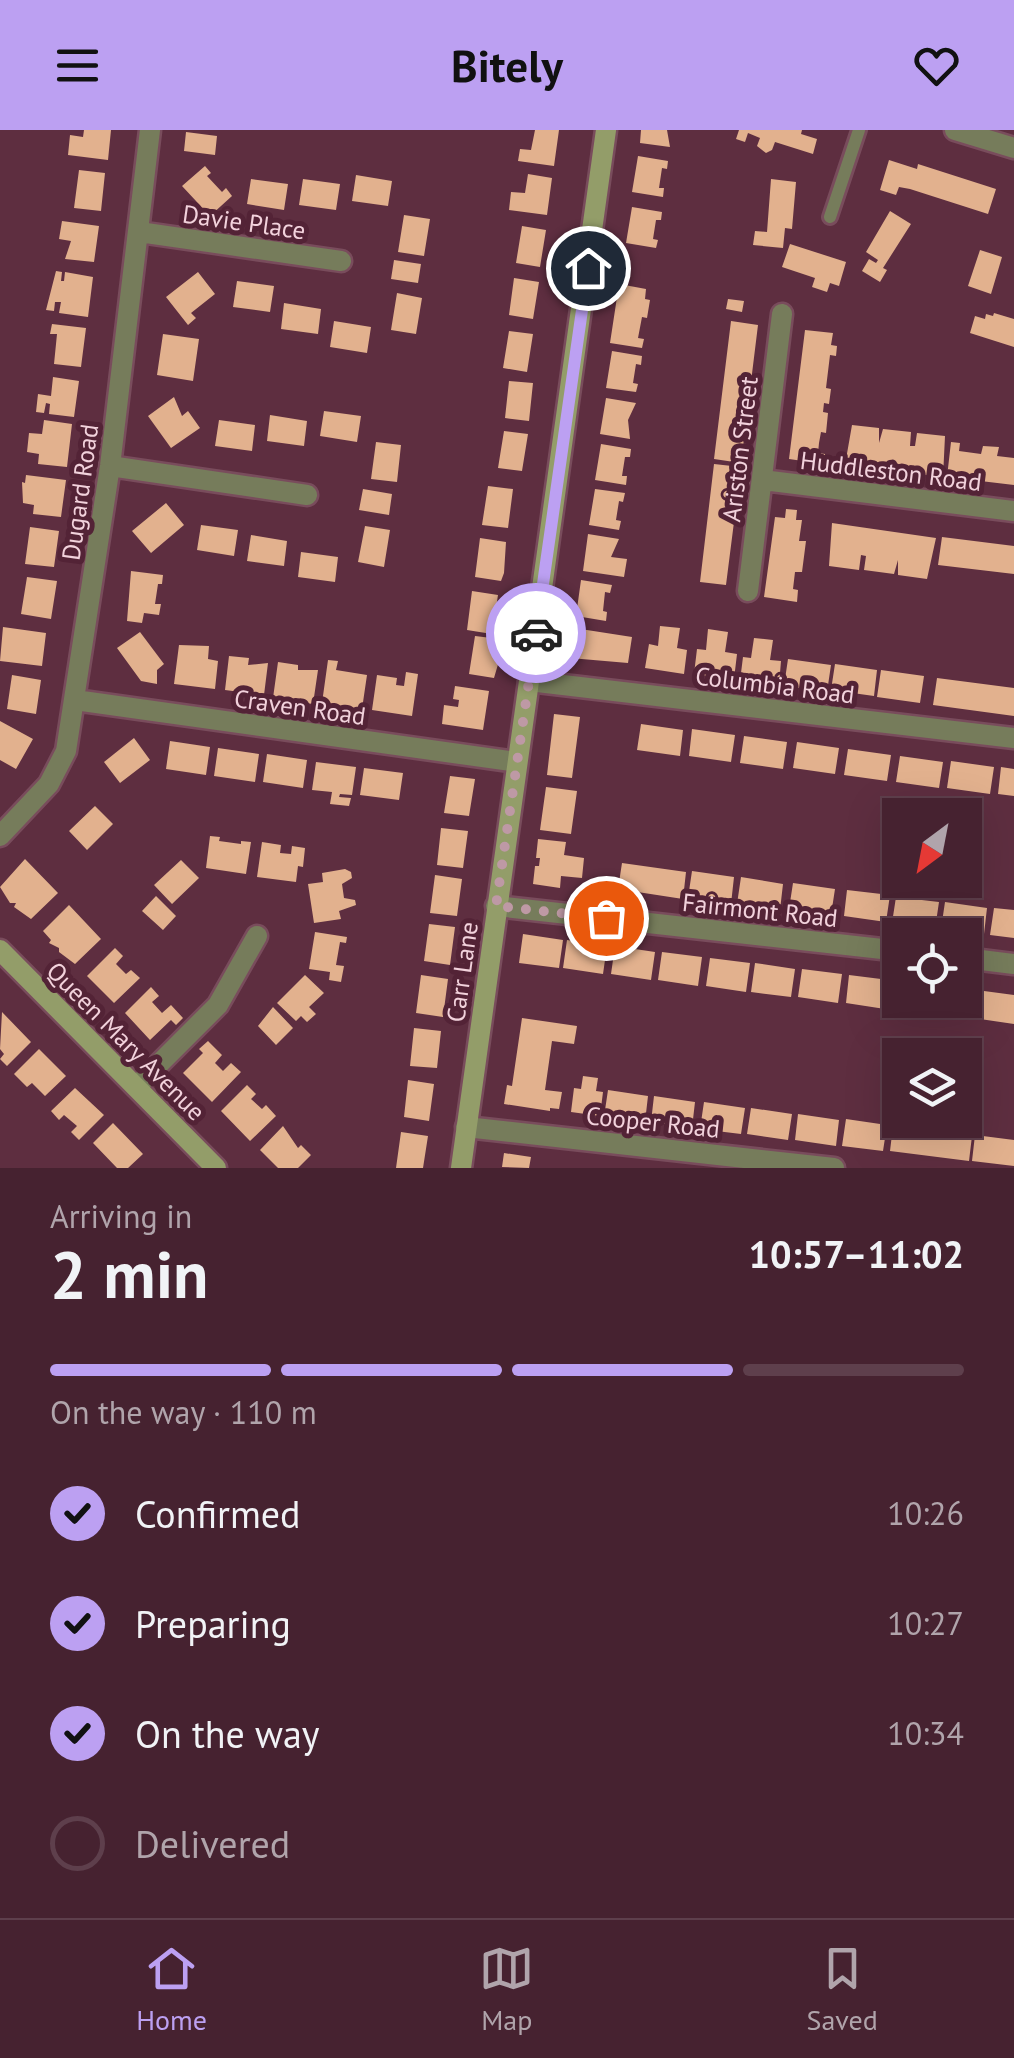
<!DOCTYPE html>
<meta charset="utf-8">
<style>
:root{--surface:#462230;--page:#4d2a38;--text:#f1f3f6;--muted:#b0a4ab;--line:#5e3f4c;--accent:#bca0f2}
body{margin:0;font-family:"PT Sans",sans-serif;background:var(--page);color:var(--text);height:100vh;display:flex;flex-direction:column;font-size:38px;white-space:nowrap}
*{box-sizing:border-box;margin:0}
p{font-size:32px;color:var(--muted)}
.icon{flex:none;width:55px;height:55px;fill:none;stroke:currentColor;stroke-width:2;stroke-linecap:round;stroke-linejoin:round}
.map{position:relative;height:1038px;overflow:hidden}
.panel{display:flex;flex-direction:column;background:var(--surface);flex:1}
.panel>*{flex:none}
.needle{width:65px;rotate:212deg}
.controls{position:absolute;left:882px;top:668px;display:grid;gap:20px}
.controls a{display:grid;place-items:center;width:100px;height:100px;border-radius:0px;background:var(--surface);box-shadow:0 10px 40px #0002,0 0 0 2px var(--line);font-size:50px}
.pin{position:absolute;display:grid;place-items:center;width:85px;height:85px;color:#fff;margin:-42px;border:5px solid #fff;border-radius:50%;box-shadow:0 2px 10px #0007}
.courier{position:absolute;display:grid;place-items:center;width:100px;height:100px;margin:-50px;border:8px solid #bca0f2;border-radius:50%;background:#fff;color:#222;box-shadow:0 2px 12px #0007}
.overview em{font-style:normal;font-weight:700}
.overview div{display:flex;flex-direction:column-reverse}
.overview{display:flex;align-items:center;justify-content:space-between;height:170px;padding:0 50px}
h1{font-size:65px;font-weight:700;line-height:75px}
.bar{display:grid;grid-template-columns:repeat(4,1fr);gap:15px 10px;align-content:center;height:120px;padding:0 50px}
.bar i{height:12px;border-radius:8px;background:var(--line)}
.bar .current{background:var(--accent)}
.bar p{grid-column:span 4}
ol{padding:0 50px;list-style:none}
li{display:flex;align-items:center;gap:30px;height:110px}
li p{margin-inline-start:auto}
li .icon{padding:10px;border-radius:50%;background:var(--accent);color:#111;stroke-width:4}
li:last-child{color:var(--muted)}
li i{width:55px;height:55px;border:5px solid var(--line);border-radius:50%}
header{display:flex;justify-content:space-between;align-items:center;height:130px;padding:0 50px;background:var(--accent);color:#111;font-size:45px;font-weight:700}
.dock{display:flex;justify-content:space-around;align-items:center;height:140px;border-top:2px solid var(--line);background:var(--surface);font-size:28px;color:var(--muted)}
.dock a{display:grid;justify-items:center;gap:5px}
.dock .current{color:var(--accent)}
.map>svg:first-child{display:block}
</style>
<header><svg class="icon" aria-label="menu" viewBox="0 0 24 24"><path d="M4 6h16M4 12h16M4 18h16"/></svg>Bitely<svg class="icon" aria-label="heart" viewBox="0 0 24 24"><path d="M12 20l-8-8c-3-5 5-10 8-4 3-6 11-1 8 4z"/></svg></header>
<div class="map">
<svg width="1014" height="1038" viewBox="0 0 1014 1038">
<rect width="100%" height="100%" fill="#5e2e40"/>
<!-- building -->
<path fill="#e2b18e" d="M84,0H111L108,30L68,25L70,5L83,7Z
M535,0H559L554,36L518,31L520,19L531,20Z
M641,0H667L670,17L640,13Z
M739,0H802L801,4L817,9L813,24L775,12L772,20L766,23L757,16L760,8L748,3L745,12L736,9Z
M186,2L217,6L215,25L184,21Z
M638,26L668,31L667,39L662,38L659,58H664L663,67L632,62Z
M889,30L917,39L918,34L996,59L988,84L910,59L899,57L896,65L880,60Z
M205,36L211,43L207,46L222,62L226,58L232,66L210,86L182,56Z
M79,40L105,43L101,81L74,78Z
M528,44L552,48L547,85L509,80L511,62L525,63Z
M356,45L392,51L388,76L352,71Z
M251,49L288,54L284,80L247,74Z
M303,49L340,54L336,80L299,75Z
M771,49L796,52L792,99L785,98L783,118L753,115L755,101L767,102Z
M632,77L662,82L661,90H656L653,109L658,110L656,118L626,113Z
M890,81L911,94L883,138L887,140L880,152L862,141L869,129L876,133L878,130L866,122Z
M404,85L430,89L424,126L398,122Z
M62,91L99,96L94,132L65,129L71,111L59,109Z
M522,96L546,100L540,137L516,133Z
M790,114L846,132L839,156L830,153L827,162L812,157L815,148L782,137Z
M980,120L1002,127L991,164L968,156Z
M394,130L421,134L418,153L391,149Z
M56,141L62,142L61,151H64L65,142L93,147L88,187L59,183L61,172H55L54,181L46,180Z
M198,142L215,164L191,183L196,188L188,195L166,167Z
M514,148L539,152L533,189L509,185Z
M237,151L274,156L270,182L233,177Z
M619,154L646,159L645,169L650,170L647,188L642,187L638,208L644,209L642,218L610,213Z
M397,163L422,168L416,204L391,200Z
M728,169L744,171L742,182L726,179Z
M284,173L321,179L318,204L281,199Z
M994,183L1014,189V217L970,203L975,186L985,189L986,184L993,186Z
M334,191L371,197L367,223L330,217Z
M731,191L758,195L741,333L714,329Z
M52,194L86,198L81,237L54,234L57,204H50Z
M805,200L833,203L831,215L837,216L836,226L830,225L826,258L831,259L829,274L824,273L823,282L828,283L826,303L821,302L819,313L818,323L825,324L824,334L789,329Z
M509,201L533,204L527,242L503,238Z
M163,204L199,209L193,251L157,245Z
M612,221L642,226L641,235L636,234L633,253L638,254L636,262L606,258Z
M53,247L79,251L74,287L49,284L50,274L46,273L44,283L36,282L38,264L51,266Z
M509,251L533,253L529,291L505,288Z
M174,267L182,286L188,281L200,298L171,318L148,286Z
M606,268L636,273L628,290L630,309L600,304Z
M324,281L361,286L357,312L320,306Z
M270,285L307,291L304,316L267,311Z
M44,290L72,294L67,337L38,334L39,324L27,322L29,303L42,304Z
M219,290L255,295L252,321L215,316Z
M852,295L879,298V313L883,299L911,302L910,316H915L917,303L945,306L943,347L845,335Z
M504,301L528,304L522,341L498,338Z
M376,312L401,315L397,352L371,349Z
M951,312L960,313L959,321L981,324L983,316L999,317L997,326L1014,328V355L947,347Z
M601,314L631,319L630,327H625L622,346H627L626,355L595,350Z
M714,334L741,337L726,455L700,452Z
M26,345L66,350L61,387L33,384L34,375L23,373L22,352L25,353Z
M488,356L513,359L508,398L482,395Z
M363,359L392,364L389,385L359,380Z
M595,359L625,363L623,372L619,371L616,390L621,391L619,400L589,395Z
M166,373L184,395L151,423L132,401Z
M786,379L797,380L796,390H802L799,411H806L802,442H795L793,459L798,460L797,472L764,467L775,387L785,388Z
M832,393L936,408L927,449L898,445V430L894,444L864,440L866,426L861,425L859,440L829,436Z
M201,395L238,400L234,426L197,420Z
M365,396L390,400L384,437L358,432Z
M30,397L59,401L54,437L25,434Z
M588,404L619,409L611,427L627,429L624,447L583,441Z
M251,405L287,411L284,436L247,431Z
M942,407L1014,416V444L938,435Z
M480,408L506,412L504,443L501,451L475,447Z
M301,422L338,427L335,452L298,447Z
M131,441L163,445L162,454H158L155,474H161L159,485L144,483L142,493L127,491Z
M27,447L57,451L51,489L21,484Z
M581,450L612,455L610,463L605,462L603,481L607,482L606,491L576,486Z
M472,461L498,465L492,504L467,500Z
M660,496L680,498L677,518L687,520L684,544L645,538L649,514L658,516Z
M3,497L46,503L42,536L0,531Z
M574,498L632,507L628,533L570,528Z
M708,499L728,502L725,522L737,524L734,549L694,544L697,519L706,520Z
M140,502L164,534L157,540V554L141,551L117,518Z
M475,506L500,509L497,531H499L494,548L469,544Z
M754,508L773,510L770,530L781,531L779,555L740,551L743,527L751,528Z
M179,515L209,516L208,529L218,531L215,559L174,554Z
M229,526L249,528L248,535L268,533L264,565L225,560Z
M788,529L831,535L827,562L784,556Z
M328,530L338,531L336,540L367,545L362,579L322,573Z
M278,532L298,535V540H318L313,574L273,568Z
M835,534L877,540L874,566L831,560Z
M881,540L924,546L920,573L877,567Z
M406,542L418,544L412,586L372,580L377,545L397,548L396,555L404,556Z
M12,545L41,550L36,584L7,579Z
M937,548L1014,558V586L933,575Z
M455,556L489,561L483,600L442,594L444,575L458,577L459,570L453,569Z
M554,584L580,587L572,648L547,645Z
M0,591L33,609L16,639L0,630Z
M641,594L683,600L680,626L637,620Z
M692,599L735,605L731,632L689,626Z
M744,606L787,612L783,639L740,633Z
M134,608L150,630L120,653L104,632Z
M170,611L210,617L206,645L166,639Z
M797,612L839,618L835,644L793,638Z
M218,618L259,624L255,652L214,646Z
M848,619L891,625L887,651L844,645Z
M267,624L307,630L303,658L263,652Z
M900,626L943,632L939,658L896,652Z
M951,631L994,637L990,664L947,658Z
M316,632L356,637L352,665L340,664L339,667L351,668L349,676L330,674L332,662L312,660Z
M1001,637L1014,639V666L998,664Z
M364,638L403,643L399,670L360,665Z
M450,646L475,649L469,686L444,683Z
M546,657L577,661L571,704L540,700Z
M95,676L113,694L87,720L69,701Z
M441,698L468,701L463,738L437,735Z
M210,706L220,707L219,711L241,714V711L251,712L246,744L206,738Z
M538,709L566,712L564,725L584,728L582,748L561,746L560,758L533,754L535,736H539L540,728H536Z
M262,712L281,715L280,723L291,724L292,716L305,718L303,737L298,736L296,752L257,747Z
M25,729L58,763L31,789L14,777L16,773H10L0,757Z
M181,730L199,748L172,774L154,755Z
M622,733L686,742L683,769L618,759Z
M345,739L351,742L352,748L342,754L344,768L355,770L356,775L339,781L341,789L314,793L308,754L323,752L322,743Z
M692,741L734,747L731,774L688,768Z
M435,745L462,749L457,786L430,783Z
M741,747L783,754L780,780L737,774Z
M793,753L835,759L831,785L789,779Z
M847,760L890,765L886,792L844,786Z
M156,766L176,786L163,800L142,781Z
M896,767L939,772L935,799L892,793Z
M945,772L987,778L984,804L941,799Z
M69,775L101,809L75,834L59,822V818L49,813L51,810L43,801Z
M994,778L1014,780V808L990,805Z
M429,794L455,797L450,835L424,831Z
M315,802L347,807L346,813L340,812L336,835L344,836L341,852L329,850L330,842L309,839Z
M523,804L563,810L559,838L519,833Z
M567,810L607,816L603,844L563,838Z
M615,816L655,822L651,850L611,844Z
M115,818L123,826L116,834L126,844L131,840L140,848L114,873L87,846Z
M662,822L702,827L698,856L658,850Z
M710,828L750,833L746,862L706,856Z
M755,833L795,839L791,867L751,862Z
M802,839L842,844L838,873L798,867Z
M305,845L324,863L309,877L316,884L307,892L301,886L296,891L277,873Z
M421,845L448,849L443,887L416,883Z
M849,845L889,850L885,879L846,873Z
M895,850L900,851V870H933L931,884L891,878Z
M151,857L159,866L152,872L162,883L171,875L183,888L176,895L171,890L150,910L125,883Z
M965,859L979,861L975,889L935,884L937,870H965Z
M984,861L1014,865V894L980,889Z
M273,877L293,898L276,915L258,896Z
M2,882L31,912L7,936L0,929L4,924L0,919Z
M522,888L577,896L574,914L552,911L545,960L562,962L559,979L550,978V981L504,974L507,955L512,956Z
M414,898L441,901L437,938L410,936Z
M208,911L222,925L215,933L223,941L231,933L241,942L212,972L183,943L203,923L199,919Z
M39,919L66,946L45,966L32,953L27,957L14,944Z
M583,946L598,948L596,961L603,962L600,986L571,982L574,958L581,959Z
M408,950L434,954L429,991L404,987Z
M247,955L256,964L251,969L262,979L266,975L276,986L250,1011L221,981Z
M75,958L104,985L79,1010L71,1002L77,996L64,985L59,990L51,981Z
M608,960L648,966L645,992L604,987Z
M654,966L695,972L692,998L651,992Z
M704,972L745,978L741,1004L700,999Z
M751,978L792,984L788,1010L747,1004Z
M798,984L839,990L836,1016L795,1010Z
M846,989L887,995L883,1021L842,1016Z
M113,993L143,1024L128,1038H117L93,1013Z
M283,996L298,1018L301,1015L311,1025L298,1038H278L260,1020Z
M893,996L972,1006L969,1031L890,1021Z
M401,1002L428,1006L423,1038H396Z
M975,1005L1014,1010V1036L972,1031Z
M504,1023L531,1027L529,1038L502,1037Z"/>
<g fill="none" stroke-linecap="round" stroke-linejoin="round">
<!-- lane casing -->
<g stroke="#794c5c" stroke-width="18">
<path id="lane" d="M830,87L859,0"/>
</g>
<!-- street casing -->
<g stroke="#794c5c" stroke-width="25">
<path id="street" d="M955,0L1014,18
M139,102L341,131
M110,336L307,365
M762,350L1014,381
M748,461L782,184
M529,551L1014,608
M75,570L517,632
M0,706L49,654L66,621L110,336L150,0
M496,776L900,821
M965,828L1014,834
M136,957L218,875L257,806
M466,997L834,1038"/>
</g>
<!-- secondary casing -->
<g stroke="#794c5c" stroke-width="25">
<path id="secondary" d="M0,820L216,1038
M461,1038L606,0"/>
</g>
<!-- lane -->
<use href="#lane" stroke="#767c5b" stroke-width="12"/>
<!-- street -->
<use href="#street" stroke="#767c5b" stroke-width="20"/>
<!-- secondary -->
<use href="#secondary" stroke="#939d69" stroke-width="20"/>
</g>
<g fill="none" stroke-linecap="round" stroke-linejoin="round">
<!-- done -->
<path stroke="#be99a5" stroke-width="10" stroke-dasharray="0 18" d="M536,503L496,776L606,788"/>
<!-- route -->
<path stroke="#bca0f2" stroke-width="12" d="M536,503L588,138"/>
</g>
<g text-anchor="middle" stroke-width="10" stroke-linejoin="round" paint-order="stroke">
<!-- street labels -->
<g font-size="25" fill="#f2d2dc" stroke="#532336">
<text transform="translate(244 92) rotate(8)" y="9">Davie Place</text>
<text transform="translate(740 319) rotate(-83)" y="9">Ariston Street</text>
<text transform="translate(891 341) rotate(7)" y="9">Huddleston Road</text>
<text transform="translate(80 362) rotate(-82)" y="9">Dugard Road</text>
<text transform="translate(775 555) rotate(7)" y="9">Columbia Road</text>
<text transform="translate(300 577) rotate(8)" y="9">Craven Road</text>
<text transform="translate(760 780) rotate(6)" y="9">Fairmont Road</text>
<text transform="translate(462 842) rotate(-82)" y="9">Carr Lane</text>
<text transform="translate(126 911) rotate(45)" y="9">Queen Mary Avenue</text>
<text transform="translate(653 992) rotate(6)" y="9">Cooper Road</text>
</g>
</g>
</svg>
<div class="controls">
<a><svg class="needle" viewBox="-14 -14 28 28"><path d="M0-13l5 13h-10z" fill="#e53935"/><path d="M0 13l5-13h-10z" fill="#b0a4ab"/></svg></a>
<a><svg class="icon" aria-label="locate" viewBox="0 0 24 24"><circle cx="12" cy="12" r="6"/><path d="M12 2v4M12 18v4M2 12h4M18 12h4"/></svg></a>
<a><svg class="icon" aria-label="layers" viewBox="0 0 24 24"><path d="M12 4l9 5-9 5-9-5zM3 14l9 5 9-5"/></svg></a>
</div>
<div class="pin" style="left:606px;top:788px;background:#ea580c"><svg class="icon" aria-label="bag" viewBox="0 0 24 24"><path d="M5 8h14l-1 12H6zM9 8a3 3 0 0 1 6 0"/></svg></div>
<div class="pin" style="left:588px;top:138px;background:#1f2937"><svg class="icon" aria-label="home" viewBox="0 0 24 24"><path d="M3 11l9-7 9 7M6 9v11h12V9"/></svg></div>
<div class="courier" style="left:536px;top:503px"><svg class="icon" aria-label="car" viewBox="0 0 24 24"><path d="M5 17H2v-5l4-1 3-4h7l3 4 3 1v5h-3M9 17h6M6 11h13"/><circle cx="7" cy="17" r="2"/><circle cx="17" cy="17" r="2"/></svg></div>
</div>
<section class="panel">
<div class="overview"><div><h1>2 min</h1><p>Arriving in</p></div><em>10:57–11:02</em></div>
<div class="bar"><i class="current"></i><i class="current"></i><i class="current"></i><i></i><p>On the way · 110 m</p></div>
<ol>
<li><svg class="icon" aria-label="check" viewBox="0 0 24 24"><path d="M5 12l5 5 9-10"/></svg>Confirmed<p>10:26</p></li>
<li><svg class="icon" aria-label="check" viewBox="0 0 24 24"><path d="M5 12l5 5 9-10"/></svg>Preparing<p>10:27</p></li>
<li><svg class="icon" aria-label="check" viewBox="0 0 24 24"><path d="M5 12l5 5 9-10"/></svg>On the way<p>10:34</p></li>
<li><i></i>Delivered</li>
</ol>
</section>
<nav class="dock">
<a class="current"><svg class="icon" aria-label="home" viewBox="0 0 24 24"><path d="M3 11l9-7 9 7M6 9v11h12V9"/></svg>Home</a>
<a><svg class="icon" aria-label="map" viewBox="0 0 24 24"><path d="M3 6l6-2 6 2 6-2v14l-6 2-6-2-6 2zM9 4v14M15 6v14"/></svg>Map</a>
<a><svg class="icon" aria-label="saved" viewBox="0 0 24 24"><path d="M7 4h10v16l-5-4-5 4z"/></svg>Saved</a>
</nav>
